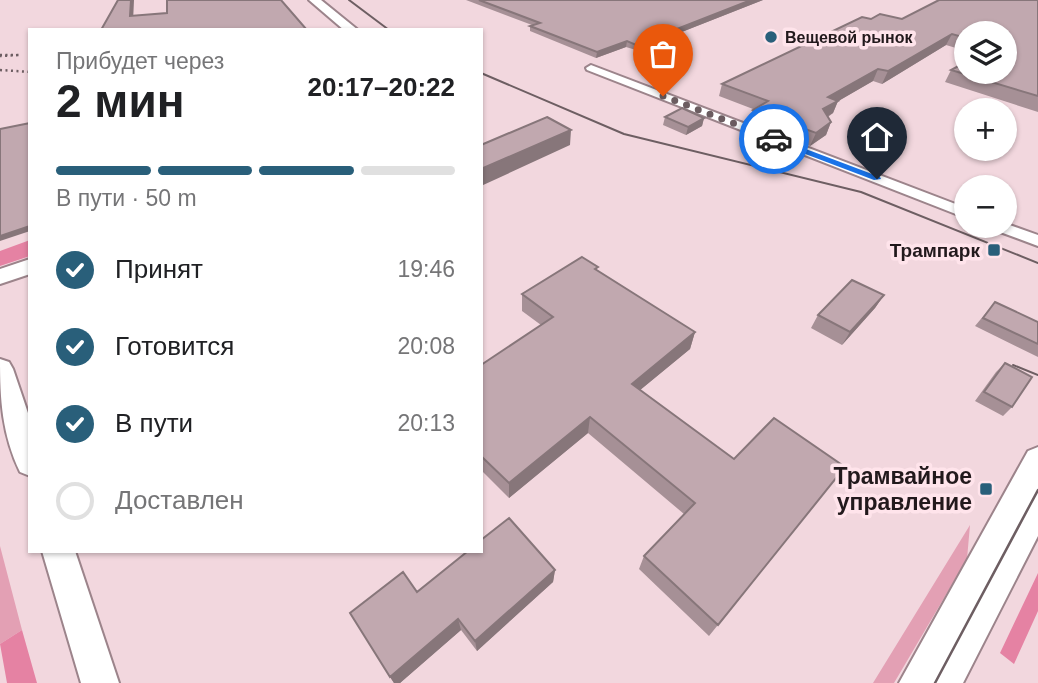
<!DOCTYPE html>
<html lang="ru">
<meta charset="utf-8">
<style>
:root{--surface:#fff;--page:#f6f6f6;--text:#202124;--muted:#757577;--line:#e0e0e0;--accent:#295f7a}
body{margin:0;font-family:Arial,sans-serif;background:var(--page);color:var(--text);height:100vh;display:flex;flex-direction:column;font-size:26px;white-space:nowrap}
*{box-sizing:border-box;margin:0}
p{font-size:23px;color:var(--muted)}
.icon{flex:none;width:38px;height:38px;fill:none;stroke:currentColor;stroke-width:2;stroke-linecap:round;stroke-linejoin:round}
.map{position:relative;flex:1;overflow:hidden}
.drawer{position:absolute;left:28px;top:28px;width:455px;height:525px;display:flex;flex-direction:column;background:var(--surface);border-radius:0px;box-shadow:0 2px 5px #0004}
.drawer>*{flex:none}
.fabs{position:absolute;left:954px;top:21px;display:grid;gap:14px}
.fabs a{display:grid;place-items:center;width:63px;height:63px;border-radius:50%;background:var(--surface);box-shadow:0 2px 5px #0004;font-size:35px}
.pin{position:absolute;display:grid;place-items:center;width:60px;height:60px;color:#fff;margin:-72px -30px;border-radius:50% 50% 50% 0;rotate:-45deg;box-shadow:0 0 7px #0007}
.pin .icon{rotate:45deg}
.courier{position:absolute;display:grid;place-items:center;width:70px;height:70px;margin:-35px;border:5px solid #1a73e8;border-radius:50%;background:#fff;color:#222;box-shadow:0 2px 9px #0007}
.head em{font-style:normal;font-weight:600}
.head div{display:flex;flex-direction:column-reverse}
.head{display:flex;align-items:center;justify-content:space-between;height:119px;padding:0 28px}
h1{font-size:46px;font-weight:600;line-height:52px}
.bar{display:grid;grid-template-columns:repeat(4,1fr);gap:10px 7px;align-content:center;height:84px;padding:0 28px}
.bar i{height:9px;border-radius:5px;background:var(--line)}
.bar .selected{background:var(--accent)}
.bar p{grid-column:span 4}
ol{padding:0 28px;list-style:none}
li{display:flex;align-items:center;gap:21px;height:77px}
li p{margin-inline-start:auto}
li .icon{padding:7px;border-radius:50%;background:var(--accent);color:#fff;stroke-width:4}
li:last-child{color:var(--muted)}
li i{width:38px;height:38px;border:4px solid var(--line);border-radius:50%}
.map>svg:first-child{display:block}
</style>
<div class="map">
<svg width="1038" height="683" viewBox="0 0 1038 683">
<rect width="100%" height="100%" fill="#f2d7de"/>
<!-- green -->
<path fill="#e3a0b4" d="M970,525L967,559L894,683H873Z
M0,546L22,630L0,644Z"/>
<!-- forest -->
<path fill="#e582a3" d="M30,240V256L0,266V251Z
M1038,573V611L1014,664L1000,653Z
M22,630L37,683H7L0,644Z"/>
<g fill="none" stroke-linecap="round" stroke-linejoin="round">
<!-- minor casing -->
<g stroke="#9c848b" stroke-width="4">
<path id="minor" d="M591,65L966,208V218L587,70L586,68Z
M1004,223L1038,235V246L992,229L990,226H1004Z"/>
</g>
<!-- tertiary casing -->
<g stroke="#9c848b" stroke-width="4">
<path id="tertiary" d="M309,0H321L358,30H344Z
M30,259V274L0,284V269Z
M0,359L9,362L13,369L30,419V476L20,472C2,434 0,400 0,359Z
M1038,447V536L963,683H899L1028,451Z
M42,551H75L119,683H81Z"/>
</g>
<!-- minor -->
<use href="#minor" fill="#fff" fill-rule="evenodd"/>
<!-- tertiary -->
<use href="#tertiary" fill="#fff" fill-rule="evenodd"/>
<!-- tram-far1 -->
<path stroke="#6d5e62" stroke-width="2" d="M349,0L389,30
M481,73L624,134L861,192L1038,263
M1013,365L1038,375"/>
<!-- tram -->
<path stroke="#6d5e62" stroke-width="2.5" d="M935,683L1038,490"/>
<!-- rail -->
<path stroke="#6d5e62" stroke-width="2.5" stroke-dasharray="2 3.5" stroke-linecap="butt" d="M0,55H20L0,56
M0,70L30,72"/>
</g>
<!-- wall -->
<path fill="#a69096" d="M466,0H763L636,50L626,47L596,58L530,31V26L532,25Z
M1038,0V112L945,82L951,70L1004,72V33H966V51L946,45L882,84L873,81L838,101L833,113L828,117L831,122L826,135L810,146L749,122L753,109L719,96L722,84L871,19H902Z
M665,117L704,118L702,126L686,135L663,125Z
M597,270L695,332L690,349L640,390L734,459L845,467L709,636L639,569L644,556L684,514L588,433L509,498L481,470V365L541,325L522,311V294Z
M884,295L875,308L842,345L811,328L818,315Z
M995,302L1038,322V357L975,326Z
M1005,363L1012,407L1003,416L975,401L996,372Z
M555,570L553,582L477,651L461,630L400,683H394L350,613L417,592Z"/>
<!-- shaded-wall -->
<path fill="#87767a" d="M131,0H134L133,22L130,16Z
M751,0H763L636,50V45Z
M952,34L946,45L882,84L888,71Z
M627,41L626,47L596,58L597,52Z
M878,69L873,81L823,110L828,97Z
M838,101L833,113L818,122L823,109Z
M704,118L702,126L686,135L688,127Z
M831,122L826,135L810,146L816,133Z
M571,130L570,145L481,186V169Z
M30,226V231L0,241V236Z
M884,295L875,308L842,345L850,332Z
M695,332L690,349L628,400L632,384Z
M590,417L588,433L509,498V483Z
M555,570L553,582L477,651L475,641Z
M458,619L461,630L400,683H394L390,677Z"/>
<!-- building -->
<path fill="#c1a8af" stroke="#87767a" stroke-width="2" d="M118,0H131L130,16L167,13V0H281L307,30H101Z
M479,0H751L636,45L627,41L597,52L530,26L540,23Z
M939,0H1038V96L951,70L966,62V72H1004V33H966V38L952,34L888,71L878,69L828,97L838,101L823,109L831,122L816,133L753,110L768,101L722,84L862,17L871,19L880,14L902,19Z
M682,108L704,118L688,127L665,117Z
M547,117L571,130L481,169V145Z
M30,123V226L0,236V129Z
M582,257L598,267L595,269L695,332L632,384L734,459L774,418L845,467L718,625L644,556L695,503L590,417L509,483L481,456V365L553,317L522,294Z
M852,280L884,295L850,332L818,315Z
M995,302L1038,322V344L983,318Z
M1005,363L1032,377L1012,407L984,392Z
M509,518L555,570L475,641L458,619L390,677L350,613L403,572L417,592L468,551H481V540Z"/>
<!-- route -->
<path fill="#1a73e8" d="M774,137L880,177L881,179L874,180L771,141Z"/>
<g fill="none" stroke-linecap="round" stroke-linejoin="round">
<!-- done -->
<path stroke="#6b5c60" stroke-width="7" stroke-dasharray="0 12.6" d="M663,96L774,139"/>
</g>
<!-- markers -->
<g fill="#295f7a" stroke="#ffe4eb" stroke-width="2.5">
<circle cx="771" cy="37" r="7"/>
<rect x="987" y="243" width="14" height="14" rx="3.5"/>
<rect x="979" y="482" width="14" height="14" rx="3.5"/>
</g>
<g text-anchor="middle" stroke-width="7" stroke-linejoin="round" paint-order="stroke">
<!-- far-poi labels -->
<g font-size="16" font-weight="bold" fill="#22191c" stroke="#ffe4eb" text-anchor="start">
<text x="785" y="43">Вещевой рынок</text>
</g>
<!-- poi labels -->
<g font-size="19" font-weight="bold" fill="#22191c" stroke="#ffe4eb" text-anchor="end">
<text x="980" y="257">Трампарк</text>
</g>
<!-- near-poi labels -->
<g font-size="23" font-weight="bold" fill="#22191c" stroke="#ffe4eb" text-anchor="end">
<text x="972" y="484">Трамвайное<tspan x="972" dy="26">управление</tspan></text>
</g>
</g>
</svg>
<div class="fabs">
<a><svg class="icon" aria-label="layers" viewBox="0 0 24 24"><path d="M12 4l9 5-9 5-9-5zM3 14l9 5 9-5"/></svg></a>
<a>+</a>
<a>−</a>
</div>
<div class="pin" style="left:663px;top:96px;background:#ea580c"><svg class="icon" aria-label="bag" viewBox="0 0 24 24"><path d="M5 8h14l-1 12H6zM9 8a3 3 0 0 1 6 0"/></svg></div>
<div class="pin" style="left:877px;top:179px;background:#1f2937"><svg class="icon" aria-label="home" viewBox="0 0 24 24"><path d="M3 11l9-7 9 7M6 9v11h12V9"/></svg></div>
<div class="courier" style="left:774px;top:139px"><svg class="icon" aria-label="car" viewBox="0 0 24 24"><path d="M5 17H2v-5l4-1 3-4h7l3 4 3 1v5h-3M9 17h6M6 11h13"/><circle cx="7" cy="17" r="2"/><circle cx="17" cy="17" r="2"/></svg></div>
<section class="drawer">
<div class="head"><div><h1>2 мин</h1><p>Прибудет через</p></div><em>20:17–20:22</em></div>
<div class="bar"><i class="selected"></i><i class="selected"></i><i class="selected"></i><i></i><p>В пути · 50 m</p></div>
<ol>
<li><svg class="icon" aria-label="check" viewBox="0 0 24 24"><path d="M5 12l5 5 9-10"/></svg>Принят<p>19:46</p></li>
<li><svg class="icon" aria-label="check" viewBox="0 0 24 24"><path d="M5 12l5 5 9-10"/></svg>Готовится<p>20:08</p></li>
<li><svg class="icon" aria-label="check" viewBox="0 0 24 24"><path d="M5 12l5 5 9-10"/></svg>В пути<p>20:13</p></li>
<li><i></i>Доставлен</li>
</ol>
</section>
</div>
